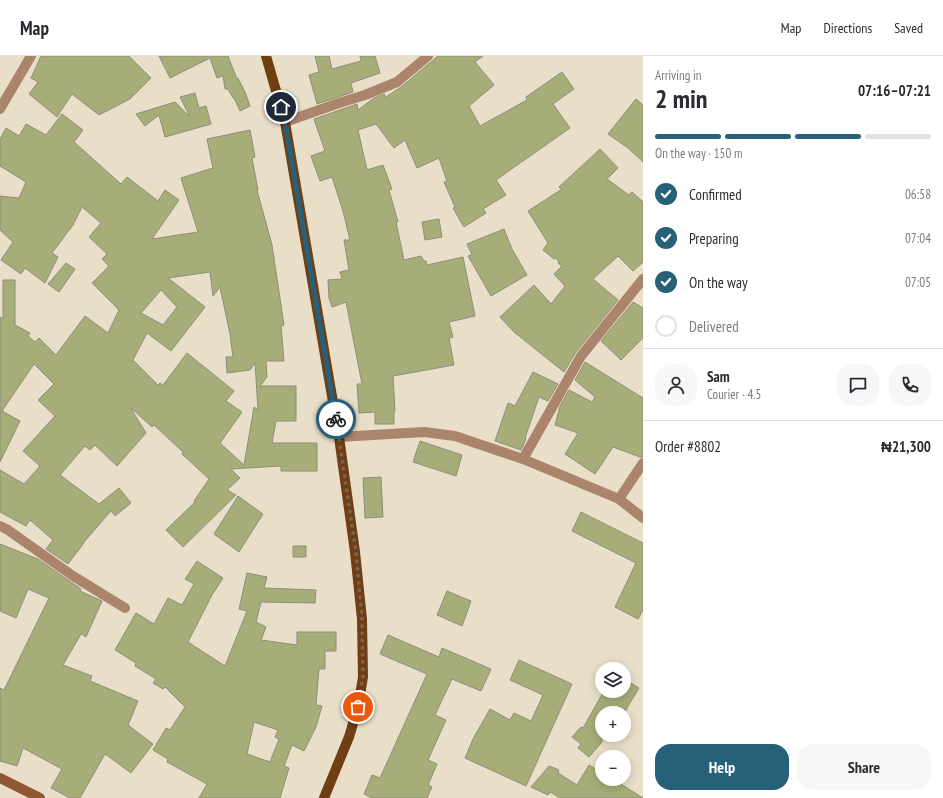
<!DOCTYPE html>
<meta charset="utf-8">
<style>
:root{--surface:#fff;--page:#f7f7f7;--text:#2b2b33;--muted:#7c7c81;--line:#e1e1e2;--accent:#266079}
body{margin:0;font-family:"PT Sans Narrow",sans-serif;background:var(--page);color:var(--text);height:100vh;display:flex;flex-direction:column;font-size:15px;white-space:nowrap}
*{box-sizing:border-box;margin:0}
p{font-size:13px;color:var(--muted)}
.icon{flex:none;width:22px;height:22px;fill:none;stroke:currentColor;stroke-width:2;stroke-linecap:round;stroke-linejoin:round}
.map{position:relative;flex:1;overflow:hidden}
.details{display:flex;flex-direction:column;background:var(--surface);width:300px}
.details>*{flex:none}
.buttons{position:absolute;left:595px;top:606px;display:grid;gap:8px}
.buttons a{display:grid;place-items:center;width:36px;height:36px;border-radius:50%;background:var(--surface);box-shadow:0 2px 10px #0003;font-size:20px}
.pin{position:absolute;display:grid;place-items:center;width:34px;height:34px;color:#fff;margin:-17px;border:2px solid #fff;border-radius:50%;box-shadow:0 1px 4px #0007}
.courier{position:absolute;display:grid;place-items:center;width:40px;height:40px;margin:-20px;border:3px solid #266079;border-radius:50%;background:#fff;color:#222;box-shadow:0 1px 5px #0007}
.headline em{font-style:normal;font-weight:800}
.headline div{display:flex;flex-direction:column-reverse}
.headline{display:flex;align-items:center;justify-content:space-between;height:68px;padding:0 12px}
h1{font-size:26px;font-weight:800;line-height:30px}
.bar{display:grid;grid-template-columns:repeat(4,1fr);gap:6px 4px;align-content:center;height:48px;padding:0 12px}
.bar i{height:5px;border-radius:3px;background:var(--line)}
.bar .active{background:var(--accent)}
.bar p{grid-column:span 4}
.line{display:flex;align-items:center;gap:10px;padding:0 12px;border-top:1px solid var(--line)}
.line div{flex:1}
.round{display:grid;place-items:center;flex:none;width:42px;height:42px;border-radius:16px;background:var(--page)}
ol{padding:0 12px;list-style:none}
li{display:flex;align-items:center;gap:12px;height:44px}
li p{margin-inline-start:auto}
li .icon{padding:4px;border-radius:50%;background:var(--accent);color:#fff;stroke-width:4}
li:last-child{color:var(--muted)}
li i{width:22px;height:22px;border:2px solid var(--line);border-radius:50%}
.primary-button{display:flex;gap:8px;margin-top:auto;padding:8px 12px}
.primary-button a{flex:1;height:46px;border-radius:16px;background:var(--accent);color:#fff;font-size:16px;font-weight:800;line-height:46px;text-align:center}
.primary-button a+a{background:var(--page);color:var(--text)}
header{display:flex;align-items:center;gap:24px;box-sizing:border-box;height:56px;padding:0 20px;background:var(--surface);border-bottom:1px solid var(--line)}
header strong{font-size:19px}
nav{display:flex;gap:22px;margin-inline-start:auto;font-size:14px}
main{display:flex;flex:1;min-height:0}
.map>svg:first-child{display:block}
</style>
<header>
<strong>Map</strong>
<nav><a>Map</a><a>Directions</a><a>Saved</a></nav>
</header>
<main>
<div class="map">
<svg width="643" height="742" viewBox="0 0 643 742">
<rect width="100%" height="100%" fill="#e9dec8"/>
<!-- building -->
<path fill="#a7ad78" stroke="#8c8f79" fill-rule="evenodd" d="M41,0H129L151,22L130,43L99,59L72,38L57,61L29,38L38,26L31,22Z
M159,0H228L237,23L238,22L245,36L250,50L240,55L234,42H233L228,33H225L223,20L217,22L210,2L170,22Z
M315,0H329L332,13L361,5L360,0H375L380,17L351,27L353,36L317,48L309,19L319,16Z
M438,0H483L475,6L494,29L469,50L480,70L527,44L526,41L562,16L574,33L553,48L570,72L496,124L506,139L483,153L486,157L464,171L453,152L455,151L444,126L447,125L439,102L417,112L405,84L394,92L376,68L358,74L367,114L383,109L392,133L389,134L398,166H396L404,204L421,200L424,205H426L427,209L463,201L475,260L449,266L453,281L449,282L454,309L393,320L395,355H394V368H375V356L359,357L357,328H362L346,246L332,251L329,242L328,224L342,223L340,216L349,214L344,184H350L343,155L332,121L320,125L311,100L325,95L314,63L357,48L358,54L374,42L384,38L386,41L401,31Z
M195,37L199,52L206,50L211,68L165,81L159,59L145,70L136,58L175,46L190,61L180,41Z
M636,43L643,49V106L628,92L608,78Z
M62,58L83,74L74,86L121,128L127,121L158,145L165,134L179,144L152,183L198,176L181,122L213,112L207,83L250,74L255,101L252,102L258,134H257L272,189L284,269L281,270L284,305H266L267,321L260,330H296V365H276L272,387H317V415H281V410L231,413L240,422L227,434L236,439L183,491L166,474L195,446L194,445L209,423L182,398L183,396L154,369L152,371L130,351L146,377L117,410L95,389L90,394L85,390L60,419L99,448L119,432L131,447L115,460L111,455L83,487H84L68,508L46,493L53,484L30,464L26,470L0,456V414L24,428L40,410L23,395L55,360L38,344L54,328L34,308L2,355L20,365L0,406V261L3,263V224H15V269L30,277L28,280L35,286L39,282L56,299L85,260L108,277L119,254L92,227L109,210L102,203L107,198L89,181L101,167L82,151L73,169L52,197L58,201L45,227L25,212L21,218L1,204L13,186L0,174V140L19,142L26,126L0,110V83L6,72L19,80L26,68L46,79ZM210,216L213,240L220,231L230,278L233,301H226L227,317L250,314L255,307L258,354L254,351L244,409L220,387L242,356L226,345L234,335L187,297L163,329L160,327L158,329L133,304L147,277L171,295L205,251L168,222ZM161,234L177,251L163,269L141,257Z
M600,93L618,112L607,123L629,139L632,136L643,146V206L633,215L618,200L593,223L618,244L576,296L564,316L514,276L500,261L534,229L551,248L565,230L554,218L562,210L558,207L559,206L556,202L554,203L543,194L548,187L528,155L562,133L559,131Z
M439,163L442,181L425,184L422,166Z
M504,173L512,193L527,219L491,240L468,200L472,199L467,188Z
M66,207L75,213L59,236L48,228Z
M633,246L643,252V282L621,304L601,285Z
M585,306L643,342V401H640L613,391L595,418L565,398L578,377L555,369L560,350L569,334L592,346L595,341L575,324Z
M533,316L558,328L548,345L539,341L525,382H526L524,388L521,394L495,385L508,347L515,350Z
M420,385L462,399L456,420L413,406Z
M381,421L383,461L365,462L363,422Z
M238,440L263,458L239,496L214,478Z
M581,456L643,487V554L638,563L615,551L636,507L572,475Z
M0,488L38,503L81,533L80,535L102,545L86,581L81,578L63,609L92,620L90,625L138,645L128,669L153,688L131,717L105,698L80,742H70L51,732L62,713L23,692L17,710L0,705V632L4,634L49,542L28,533L16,562L0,555Z
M293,490H306V501H293Z
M197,505L223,522L212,539L188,586L225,610L247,555L239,553L247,517L267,521L264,532L316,534L315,547L261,546L256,566L266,571L261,584L297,589V576H336V595H325V613H319L316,649L322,650L316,671L304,695L292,689L284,710L289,712L280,742H199L207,728L167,706L168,703L153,694L166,672L170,674L185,651L165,631L163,633L153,627L156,623L135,610L136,607L115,594L136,557L154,568L168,542L182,549L194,528L185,523ZM254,666L278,674L275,681L279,683L270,706L247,698Z
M447,535L471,545L462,570L437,559Z
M388,579L439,601L442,592L491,613L481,635L452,623L435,659L446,664L428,704L437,708L428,729L432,731L427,742H372L364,738L372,719L380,722L427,618L380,598Z
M519,604L572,628L526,730L465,702L473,683L490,653L510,664L514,657L531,665L543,639L510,624Z
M624,623L639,632L624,657H602V686L589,701L578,692L581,688L572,681L581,671L583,672L604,635H624Z
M589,709L602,717V723H613L643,742H560L550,736L548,739L531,731L549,710L559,714L558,717L577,729Z"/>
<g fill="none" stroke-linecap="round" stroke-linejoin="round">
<!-- minor -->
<path stroke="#ab856b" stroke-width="10" d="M0,53L31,0
M285,66L339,47L365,39L397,26L428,0
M339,381L424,376L455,380L523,403L619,443L643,462
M523,403L581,300L643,223
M619,443L643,407
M0,470L8,474L73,520L125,552"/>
<!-- secondary -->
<path stroke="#8f5831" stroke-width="10" d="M0,722L40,742"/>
<!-- primary -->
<path stroke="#713d13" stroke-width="10" d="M266,0L285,66L339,381L355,496L362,563L363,621L358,651L349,681L324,742"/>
</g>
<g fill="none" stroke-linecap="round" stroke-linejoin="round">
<!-- done -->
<path stroke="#6e675a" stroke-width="4" stroke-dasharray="0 7.2" d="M336,363L356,496L362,563L363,621L358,651"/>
<!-- route -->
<path stroke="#266079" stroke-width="5" d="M281,51L285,66L336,363"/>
</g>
</svg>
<div class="buttons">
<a><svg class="icon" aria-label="layers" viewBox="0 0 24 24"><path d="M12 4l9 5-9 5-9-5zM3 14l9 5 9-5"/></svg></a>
<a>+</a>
<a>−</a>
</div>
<div class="pin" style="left:358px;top:651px;background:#ea580c"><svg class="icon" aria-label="bag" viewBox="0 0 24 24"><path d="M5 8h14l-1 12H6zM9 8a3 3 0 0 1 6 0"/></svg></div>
<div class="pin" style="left:281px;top:51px;background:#1f2937"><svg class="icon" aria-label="home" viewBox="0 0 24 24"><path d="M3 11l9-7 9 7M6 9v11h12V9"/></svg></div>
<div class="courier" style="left:336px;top:363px"><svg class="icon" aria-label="bike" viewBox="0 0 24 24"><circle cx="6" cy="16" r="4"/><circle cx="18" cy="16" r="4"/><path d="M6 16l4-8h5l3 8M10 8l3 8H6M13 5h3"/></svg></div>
</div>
<section class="details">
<div class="headline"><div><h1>2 min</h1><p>Arriving in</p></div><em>07:16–07:21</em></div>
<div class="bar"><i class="active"></i><i class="active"></i><i class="active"></i><i></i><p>On the way · 150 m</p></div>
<ol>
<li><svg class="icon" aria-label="check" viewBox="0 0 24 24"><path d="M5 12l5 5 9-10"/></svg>Confirmed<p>06:58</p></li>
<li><svg class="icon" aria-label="check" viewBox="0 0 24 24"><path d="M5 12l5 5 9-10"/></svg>Preparing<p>07:04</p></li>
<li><svg class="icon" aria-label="check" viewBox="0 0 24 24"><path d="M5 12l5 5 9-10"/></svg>On the way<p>07:05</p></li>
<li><i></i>Delivered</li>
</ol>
<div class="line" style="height:72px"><a class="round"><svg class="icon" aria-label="person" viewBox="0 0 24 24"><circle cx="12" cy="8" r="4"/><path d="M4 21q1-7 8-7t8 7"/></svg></a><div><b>Sam</b><p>Courier · 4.5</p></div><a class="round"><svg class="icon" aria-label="chat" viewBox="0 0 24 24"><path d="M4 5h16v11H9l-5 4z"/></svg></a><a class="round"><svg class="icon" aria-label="phone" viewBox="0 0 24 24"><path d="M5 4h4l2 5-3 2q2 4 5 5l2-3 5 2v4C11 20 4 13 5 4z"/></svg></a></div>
<div class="line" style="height:52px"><div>Order #8802</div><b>₦21,300</b></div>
<div class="primary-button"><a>Help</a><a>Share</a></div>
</section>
</main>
